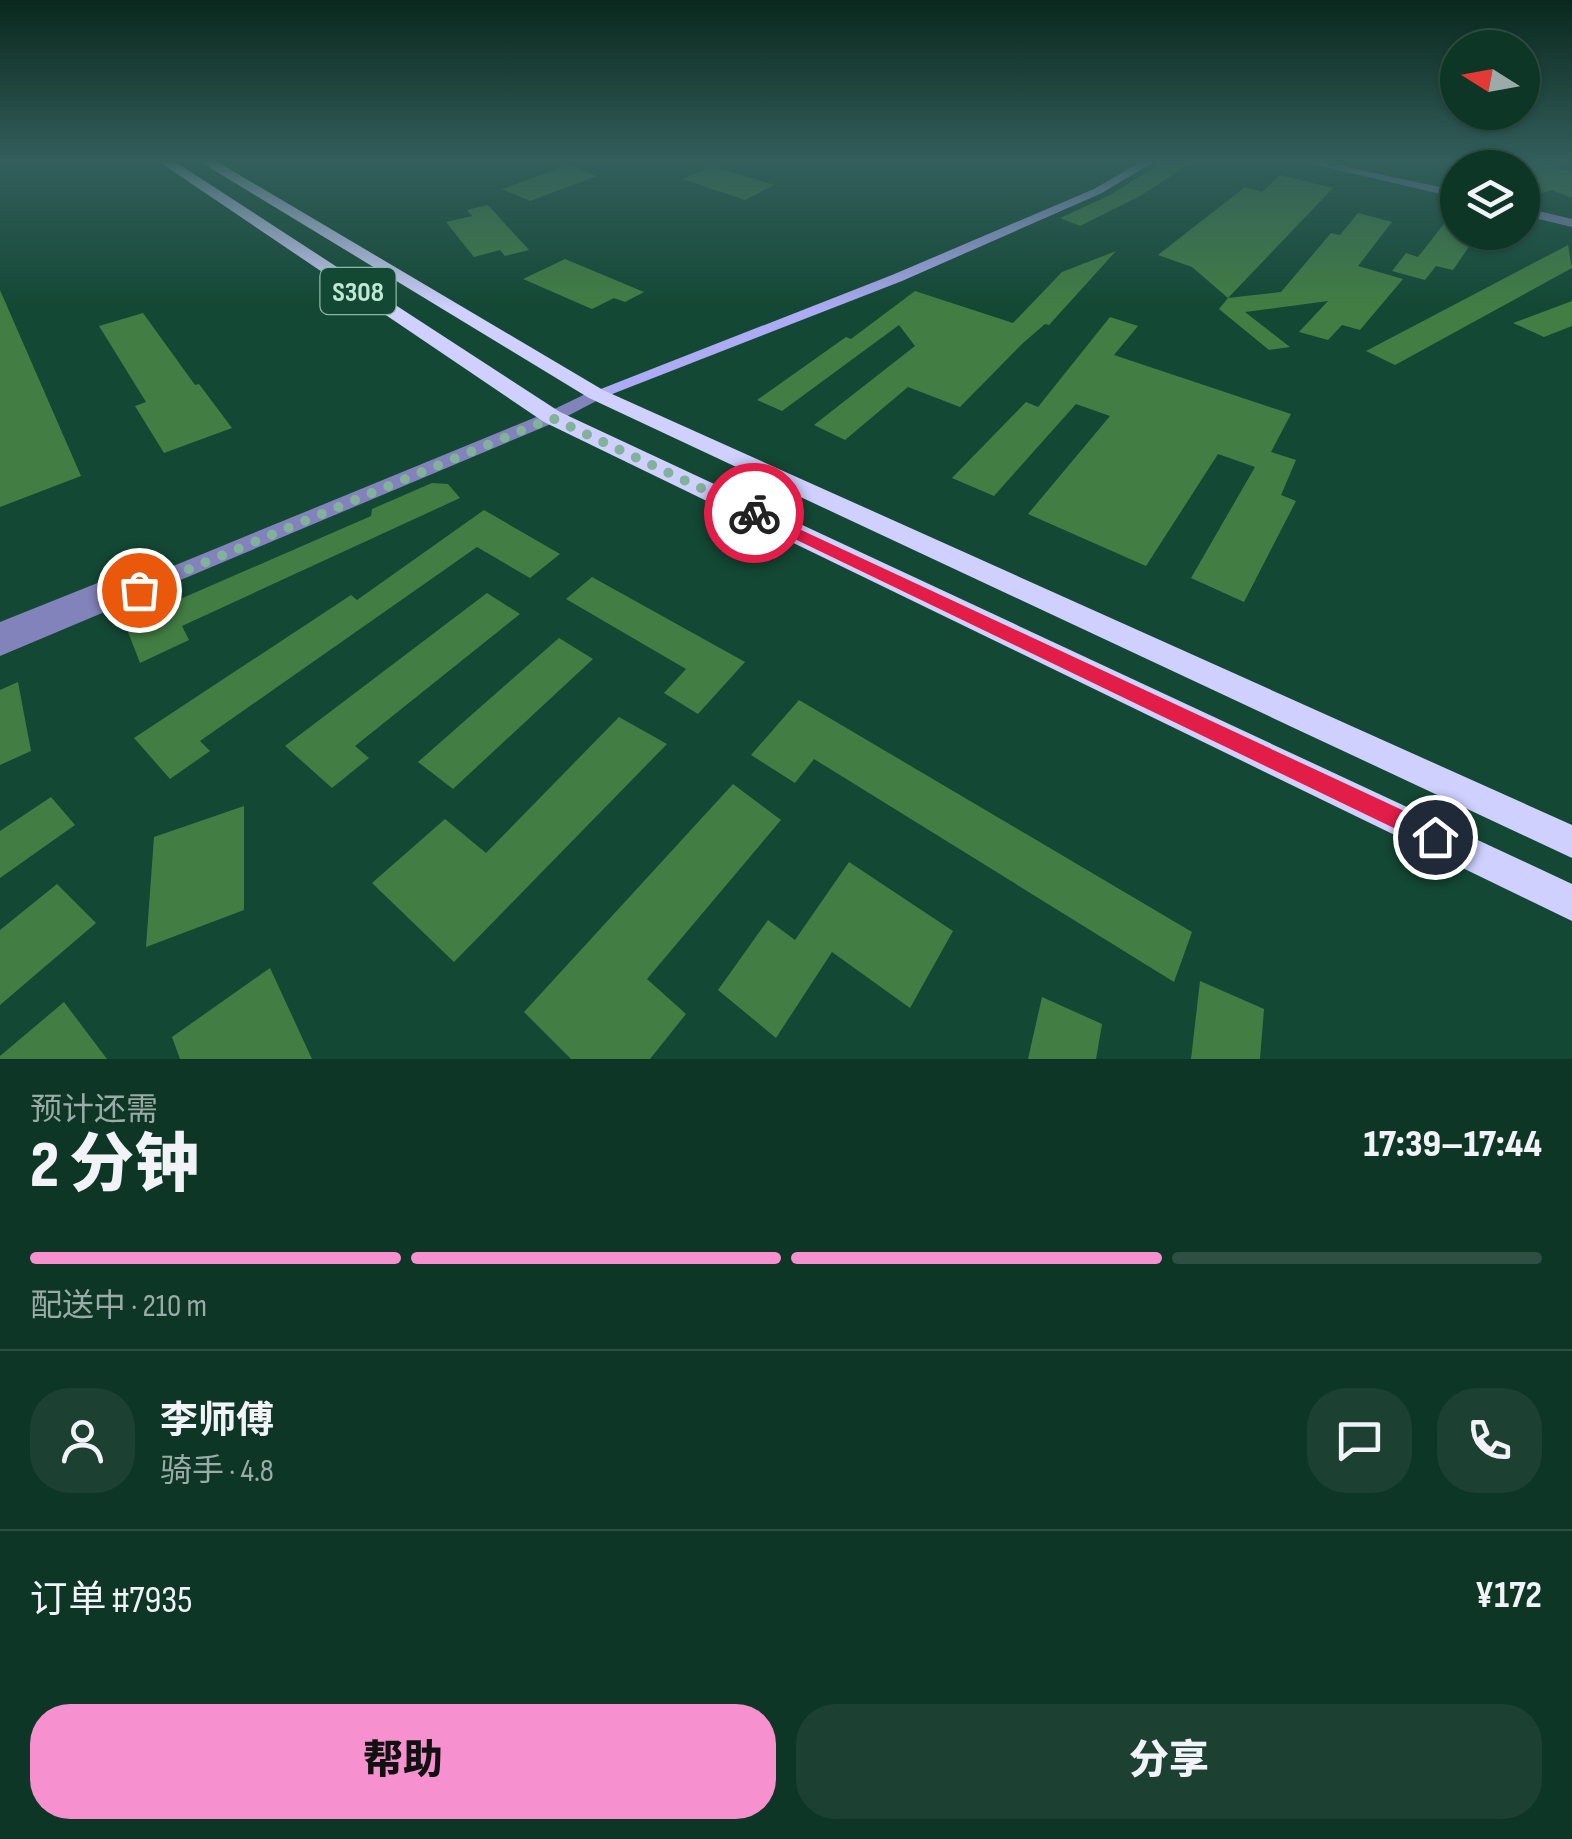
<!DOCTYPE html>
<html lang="zh">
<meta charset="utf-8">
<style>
:root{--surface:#0e3627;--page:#1c4133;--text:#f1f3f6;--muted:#9baba7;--line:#2e5044;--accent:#f790ce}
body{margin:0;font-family:"Sofia Sans Condensed","Noto Sans SC",sans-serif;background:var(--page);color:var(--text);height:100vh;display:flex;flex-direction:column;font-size:38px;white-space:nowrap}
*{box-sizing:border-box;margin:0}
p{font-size:32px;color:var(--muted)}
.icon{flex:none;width:55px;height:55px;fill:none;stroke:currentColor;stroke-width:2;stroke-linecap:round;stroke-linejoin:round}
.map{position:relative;height:1059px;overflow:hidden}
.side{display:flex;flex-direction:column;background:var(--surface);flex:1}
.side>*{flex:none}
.needle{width:65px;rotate:281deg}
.buttons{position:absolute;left:1440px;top:30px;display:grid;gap:20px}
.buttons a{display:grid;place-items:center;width:100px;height:100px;border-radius:50%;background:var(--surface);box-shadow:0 2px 8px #0004,0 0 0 2px var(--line);font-size:50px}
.pin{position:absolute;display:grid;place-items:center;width:85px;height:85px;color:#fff;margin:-42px;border:5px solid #fff;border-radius:50%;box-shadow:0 2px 10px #0007}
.courier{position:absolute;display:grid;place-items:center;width:100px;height:100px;margin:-50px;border:8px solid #e11d48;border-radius:50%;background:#fff;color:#222;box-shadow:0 2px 12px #0007}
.overview em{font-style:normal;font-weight:800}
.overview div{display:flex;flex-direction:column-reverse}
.overview{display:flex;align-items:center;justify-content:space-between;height:170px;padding:0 30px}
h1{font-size:65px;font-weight:800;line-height:75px}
.bar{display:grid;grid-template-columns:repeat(4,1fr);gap:15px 10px;align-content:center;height:120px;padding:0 30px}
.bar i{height:12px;border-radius:8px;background:var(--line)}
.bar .selected{background:var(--accent)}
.bar p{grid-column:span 4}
.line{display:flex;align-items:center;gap:25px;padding:0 30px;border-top:2px solid var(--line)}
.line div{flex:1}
.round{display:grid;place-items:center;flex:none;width:105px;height:105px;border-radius:40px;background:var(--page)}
.action{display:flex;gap:20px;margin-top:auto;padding:20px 30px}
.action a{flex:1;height:115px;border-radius:40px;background:var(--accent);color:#111;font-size:40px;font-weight:800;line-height:115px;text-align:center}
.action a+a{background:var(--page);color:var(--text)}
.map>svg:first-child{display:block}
</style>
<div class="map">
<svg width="1572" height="1059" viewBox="0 0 1572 1059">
<rect width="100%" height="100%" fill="#134834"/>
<!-- building -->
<path fill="#427e43" d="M1164,161H1194L1140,196L1080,226L1060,218L1110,195Z
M1522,161H1540L1572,172V198L1552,190L1531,196L1522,192Z
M569,165L597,176L530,201L502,189Z
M712,166L774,185L745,200L682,179Z
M1280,175L1333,188L1228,298L1281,292L1331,233L1340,235L1358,213L1392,222L1358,266L1403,279L1360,330L1342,325L1328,340L1299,332L1328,301L1245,312L1290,347L1269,350L1219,309L1228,298L1192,267L1158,255L1245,187L1262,192Z
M488,205L529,250L505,256L500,250L474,257L446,222L472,216L467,210Z
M1458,206V232H1479L1453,270L1436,266L1425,280L1392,271L1406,253L1418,257Z
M1568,245L1572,268L1395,365L1366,351Z
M1116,251L1049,325L1045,324L1023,343L960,407L908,387L845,440L814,425L915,346L899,325L782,411L757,400L846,337L851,339L915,291L1013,323L1062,272Z
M565,259L644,292L625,302L614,298L592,309L523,279Z
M0,290L81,476L0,507Z
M1572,301V326L1544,337L1513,323Z
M143,313L195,385L199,384L232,428L164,453L135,406L146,402L99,326Z
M1110,317L1138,326L1114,355L1291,414L1271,452L1296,460L1281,495L1296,501L1244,602L1191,578L1255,467L1218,454L1146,566L1028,514L1110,416L1076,404L994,496L952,478L1026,402L1038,407Z
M432,483L448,484L460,498L182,626L189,640L140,663L128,632L174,611L178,600L371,516L372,509Z
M484,510L560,554L530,578L477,547L200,741L210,751L170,779L134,738L351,595L357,600Z
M592,577L745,662L698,714L664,693L686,669L566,599Z
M487,593L520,614L355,746L369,758L332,788L285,746Z
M559,638L593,659L453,789L418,762Z
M18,682L31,751L0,765V690Z
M799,700L1192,932L1174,982L814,759L795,783L751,755Z
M619,717L667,744L454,962L372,883L445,819L486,853Z
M733,784L781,820L647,979L686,1014L650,1059H571L524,1012Z
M51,797L75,825L0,878V831Z
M244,806V910L146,947L154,837Z
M849,862L953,931L910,1008L832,952L776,1038L718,990L768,920L795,940Z
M57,884L96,923L0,1005V930Z
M270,968L312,1059H180L172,1037Z
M1200,981L1264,1009L1260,1059H1191Z
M1042,997L1102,1024L1096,1059H1028Z
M64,1002L107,1059H0V1056Z"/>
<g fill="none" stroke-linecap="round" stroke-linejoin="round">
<!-- tertiary -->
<path fill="#8383bb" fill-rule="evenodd" d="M1299,161H1319L1458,191V198Z
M1522,207L1572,219V227L1522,215Z
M596,389L602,390V398L558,421L0,656V622L150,562H164L166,569L546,413Z"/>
<!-- secondary -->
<path fill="#acabf3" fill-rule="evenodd" d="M1142,161H1155L1102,193L902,281L602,398H590L588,394L892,275L1094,189Z"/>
<!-- primary -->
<path fill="#cfd0fe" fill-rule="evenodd" d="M158,161H174L560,412L1572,884V921L544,422Z
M199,161H216L603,390L1572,825V858L589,398Z"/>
</g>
<!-- sky -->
<linearGradient id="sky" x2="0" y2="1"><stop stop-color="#0a281d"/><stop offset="0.52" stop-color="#335e5c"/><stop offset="1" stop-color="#335e5c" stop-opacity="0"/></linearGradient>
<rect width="1572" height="309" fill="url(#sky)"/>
<!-- route -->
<path fill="#e11d48" d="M754,508L1443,829L1446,837L1443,844L1435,847L1427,844L749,517L747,513Z"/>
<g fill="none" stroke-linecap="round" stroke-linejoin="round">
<!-- done -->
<path stroke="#82b19c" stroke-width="10" stroke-dasharray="0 18" d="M139,590L552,418L754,513"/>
</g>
<g text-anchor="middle" stroke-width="8" stroke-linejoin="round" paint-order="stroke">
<!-- shield labels -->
<rect fill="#134834" stroke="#8bb9a4" stroke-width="2.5" x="320.5" y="268" width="75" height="46" rx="8"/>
<g font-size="28" font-weight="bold" fill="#beead4">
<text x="358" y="301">S308</text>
</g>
</g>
</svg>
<div class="buttons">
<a><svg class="needle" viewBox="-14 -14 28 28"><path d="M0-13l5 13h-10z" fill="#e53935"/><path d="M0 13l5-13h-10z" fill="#9baba7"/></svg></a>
<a><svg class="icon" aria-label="layers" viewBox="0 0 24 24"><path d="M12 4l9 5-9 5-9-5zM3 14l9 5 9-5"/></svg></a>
</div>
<div class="pin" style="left:139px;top:590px;background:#ea580c"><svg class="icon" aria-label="bag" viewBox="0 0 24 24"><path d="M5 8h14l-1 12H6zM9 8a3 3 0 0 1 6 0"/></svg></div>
<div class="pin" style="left:1435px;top:837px;background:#1f2937"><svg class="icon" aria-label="home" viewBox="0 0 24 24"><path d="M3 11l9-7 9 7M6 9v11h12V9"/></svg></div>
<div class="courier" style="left:754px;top:513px"><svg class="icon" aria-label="bike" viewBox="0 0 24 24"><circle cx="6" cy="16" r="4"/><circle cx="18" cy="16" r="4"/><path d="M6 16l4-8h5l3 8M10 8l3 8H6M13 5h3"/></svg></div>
</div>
<section class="side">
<div class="overview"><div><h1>2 分钟</h1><p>预计还需</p></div><em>17:39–17:44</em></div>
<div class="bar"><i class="selected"></i><i class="selected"></i><i class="selected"></i><i></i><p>配送中 · 210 m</p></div>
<div class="line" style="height:180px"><a class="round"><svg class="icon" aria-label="person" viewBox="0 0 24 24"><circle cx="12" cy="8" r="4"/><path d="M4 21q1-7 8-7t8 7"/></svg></a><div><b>李师傅</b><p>骑手 · 4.8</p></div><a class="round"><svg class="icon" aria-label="chat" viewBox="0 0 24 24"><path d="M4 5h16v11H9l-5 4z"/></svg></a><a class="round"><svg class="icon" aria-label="phone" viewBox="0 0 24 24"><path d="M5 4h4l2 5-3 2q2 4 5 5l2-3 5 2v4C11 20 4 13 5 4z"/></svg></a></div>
<div class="line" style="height:130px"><div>订单 #7935</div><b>¥172</b></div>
<div class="action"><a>帮助</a><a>分享</a></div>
</section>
